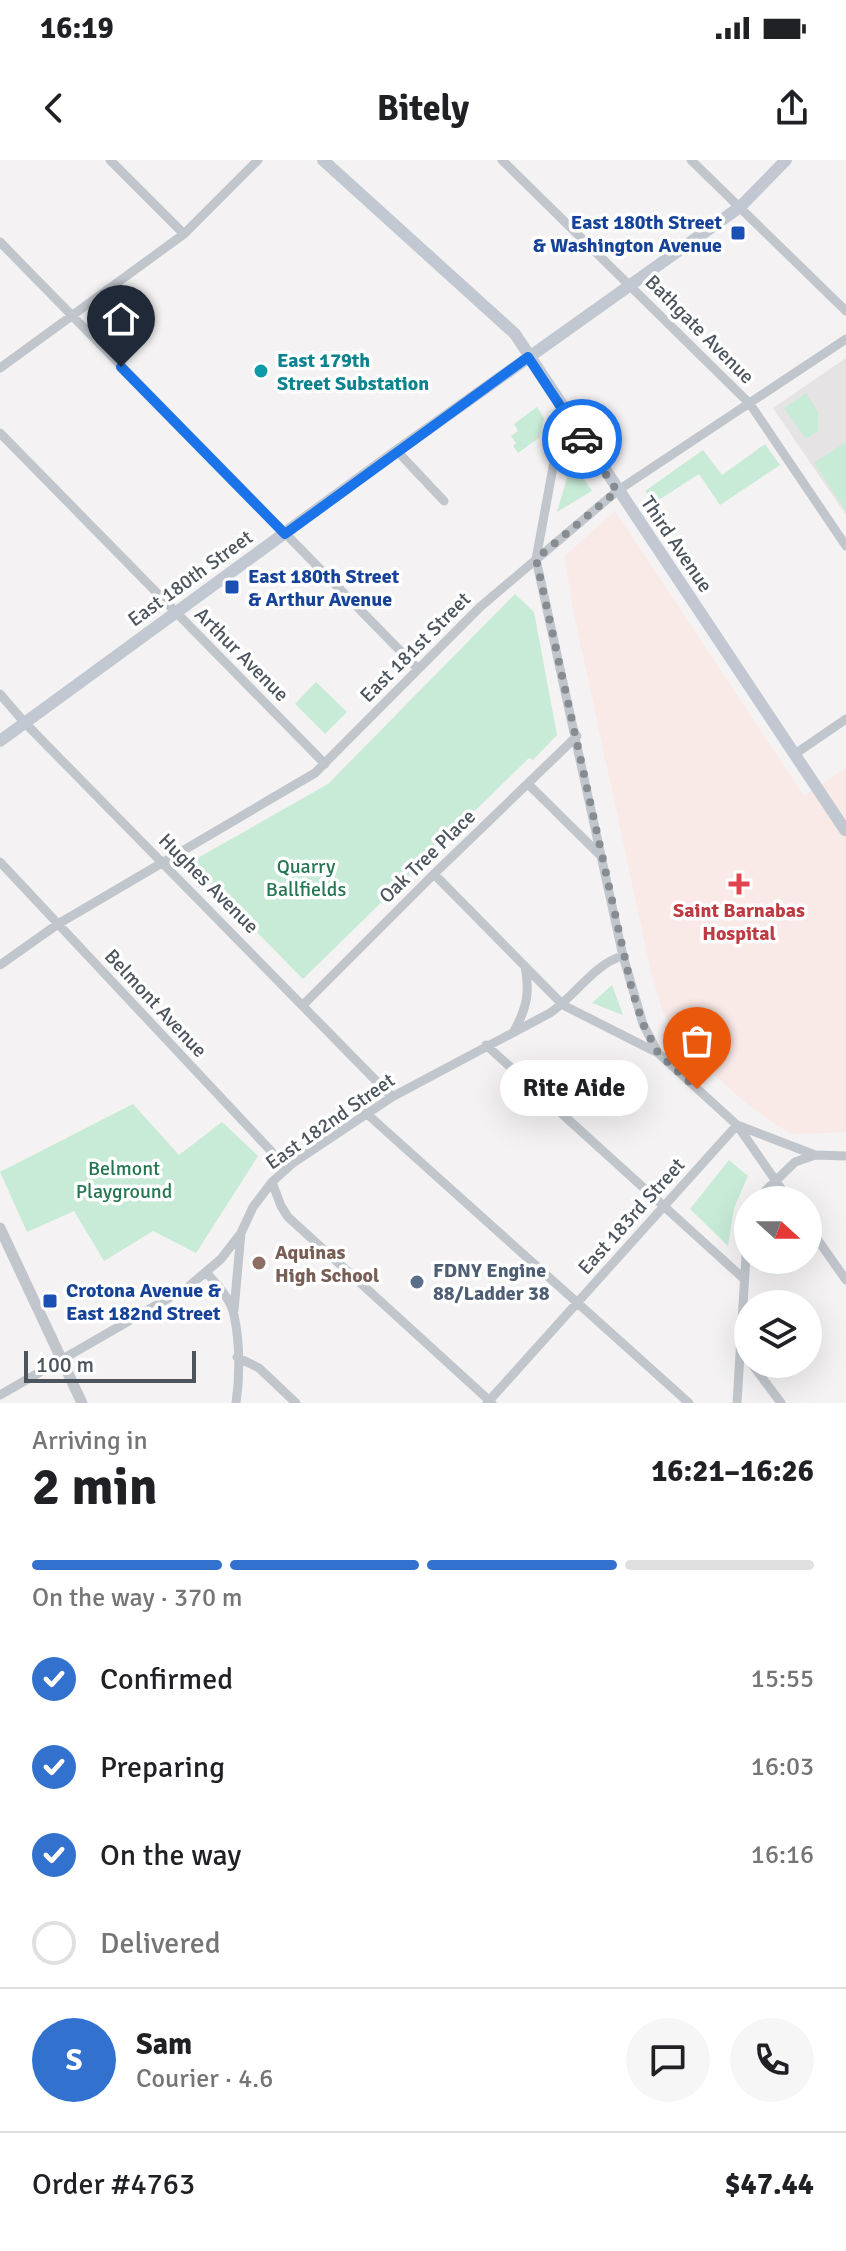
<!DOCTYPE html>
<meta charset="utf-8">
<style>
:root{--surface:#fff;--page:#f6f6f6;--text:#202124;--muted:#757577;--line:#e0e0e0;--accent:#3272ce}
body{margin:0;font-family:Signika,sans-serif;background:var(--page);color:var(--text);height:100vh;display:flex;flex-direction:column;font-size:30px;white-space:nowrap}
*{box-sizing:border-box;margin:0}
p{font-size:26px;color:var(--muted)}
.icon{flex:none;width:44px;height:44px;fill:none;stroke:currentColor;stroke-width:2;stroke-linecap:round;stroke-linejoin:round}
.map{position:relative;height:1243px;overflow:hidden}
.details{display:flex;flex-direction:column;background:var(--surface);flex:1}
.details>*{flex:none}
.needle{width:52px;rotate:111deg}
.controls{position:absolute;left:734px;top:1026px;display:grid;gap:16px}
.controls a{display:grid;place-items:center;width:88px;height:88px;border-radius:50%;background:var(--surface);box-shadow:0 8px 32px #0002;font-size:40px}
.scale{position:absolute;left:24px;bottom:20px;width:172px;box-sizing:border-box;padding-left:8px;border:4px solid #4c555d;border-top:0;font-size:22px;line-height:28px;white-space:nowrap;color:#4c555d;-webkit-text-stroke:6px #fff;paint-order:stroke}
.pin{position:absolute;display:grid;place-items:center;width:68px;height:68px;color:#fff;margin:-82px -34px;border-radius:50% 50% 50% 0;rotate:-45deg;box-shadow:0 0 8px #0007}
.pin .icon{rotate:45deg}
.courier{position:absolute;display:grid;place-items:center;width:80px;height:80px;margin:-40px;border:6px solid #1a73e8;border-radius:50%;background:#fff;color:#222;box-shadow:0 2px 10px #0007}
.bubble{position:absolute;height:56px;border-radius:28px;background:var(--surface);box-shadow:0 8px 32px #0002;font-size:26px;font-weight:700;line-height:56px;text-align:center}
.overview em{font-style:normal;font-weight:700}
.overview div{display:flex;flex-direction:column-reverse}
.overview{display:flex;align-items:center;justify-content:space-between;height:136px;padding:0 32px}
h1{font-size:52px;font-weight:700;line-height:60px}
.bar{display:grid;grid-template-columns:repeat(4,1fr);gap:12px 8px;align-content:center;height:96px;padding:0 32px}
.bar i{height:10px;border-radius:6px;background:var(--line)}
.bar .active{background:var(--accent)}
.bar p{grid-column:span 4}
.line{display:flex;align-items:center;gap:20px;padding:0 32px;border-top:2px solid var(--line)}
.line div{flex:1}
.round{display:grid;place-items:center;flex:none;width:84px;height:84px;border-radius:42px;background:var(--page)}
ol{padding:0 32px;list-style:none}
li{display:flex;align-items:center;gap:24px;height:88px}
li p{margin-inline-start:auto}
li .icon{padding:8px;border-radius:50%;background:var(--accent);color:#fff;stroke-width:4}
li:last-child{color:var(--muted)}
li i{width:44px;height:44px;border:4px solid var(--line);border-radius:50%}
.status{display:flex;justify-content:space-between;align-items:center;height:56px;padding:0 40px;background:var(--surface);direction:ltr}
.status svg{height:22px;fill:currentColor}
header{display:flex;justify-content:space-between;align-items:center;height:104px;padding:0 32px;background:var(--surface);font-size:36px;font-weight:700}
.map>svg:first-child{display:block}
</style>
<div class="status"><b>16:19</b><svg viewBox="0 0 49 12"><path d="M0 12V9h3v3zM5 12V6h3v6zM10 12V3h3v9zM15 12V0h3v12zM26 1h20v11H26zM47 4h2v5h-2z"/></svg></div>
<header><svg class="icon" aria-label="back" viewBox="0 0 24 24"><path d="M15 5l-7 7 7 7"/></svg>Bitely<svg class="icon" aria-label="share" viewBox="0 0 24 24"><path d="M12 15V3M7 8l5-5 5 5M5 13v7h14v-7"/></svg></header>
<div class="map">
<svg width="846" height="1243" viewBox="0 0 846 1243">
<rect width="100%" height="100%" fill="#f4f2f2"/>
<!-- education -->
<path fill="#e5e3e3" d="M846,198V355L773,248Z"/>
<!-- medical -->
<path fill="#f9e9e7" d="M615,351L804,636L846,608V972L792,974L769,960L747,944L708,909L679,878L663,852L651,812L572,444L565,396Z"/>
<!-- green -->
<path fill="#c7ebd6" d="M806,233L818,252V271L806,279L784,248Z
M537,247L544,258L540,277L518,293L513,286L516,283L511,276L518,271L514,264Z
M846,282V351L814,303Z
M765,284L780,305L720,345L699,314L654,343L645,331L703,290L722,315Z
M572,301L592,331L557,352Z
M515,434L534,452L557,575L533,600L529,598L303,819L189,703L328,624Z
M316,522L347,552L325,574L295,544Z
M612,825L623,855L592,843Z
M133,944L179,995L222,962L258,996L196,1093L153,1071L104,1101L74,1051L27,1072L0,1012Z
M729,1000L748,1016L734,1048L728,1086L690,1049Z"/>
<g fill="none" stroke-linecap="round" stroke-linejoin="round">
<!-- minor -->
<path stroke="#c0c6cc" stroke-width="9" d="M110,0L184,74
M502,0L750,244L846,386
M691,0L846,151
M0,82L418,509
M0,208L184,74L258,0
M578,271L556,291L536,399L623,796L643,864L658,893
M0,273L325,604
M397,291L444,341
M0,534L25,563L392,937
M795,594L846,559
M528,624L602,697
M0,702L271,991L285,1010
M434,714L563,845L658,893L737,965L789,1040
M0,805L58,764L315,613L480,447L617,331L846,179
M304,844L434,714L577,576
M514,871C527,848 530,832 525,806
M486,885L743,1118
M366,953L689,1243
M737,965L815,995L846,996
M272,1022L281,1046L288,1057L492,1243
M756,1040L795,1002L815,995
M808,1066L846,1120
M207,1113C217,1125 231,1139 234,1155C240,1182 240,1216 236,1243
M234,1150L241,1073
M237,1197L259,1208L296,1243
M752,1204L781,1243
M0,1235L188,1127L221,1099L241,1073L253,1047L272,1022L293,1003L392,937L550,853C575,836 595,803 623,796
M487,1243L737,965
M737,1243L748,1063"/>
<!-- tertiary -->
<path stroke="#c0c6cc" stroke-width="11" d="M0,1068L82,1243"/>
<!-- secondary -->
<path stroke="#c1c8d1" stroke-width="12" d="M323,0L515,174L845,670
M0,581L397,291L740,47L786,0"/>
</g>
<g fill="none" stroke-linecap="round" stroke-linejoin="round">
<!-- done -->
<path stroke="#878c91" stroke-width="8" stroke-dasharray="0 14.4" d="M582,279L617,331L536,399L632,830L643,864L658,893L697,929"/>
<!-- route -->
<path stroke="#1a73e8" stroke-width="10" d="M121,207L285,374L528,197L582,279"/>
</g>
<!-- markers -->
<g fill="#1a4fb4" stroke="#fff" stroke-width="3">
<rect x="730" y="65" width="16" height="16" rx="4"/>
<rect x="224" y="419" width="16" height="16" rx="4"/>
<rect x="42" y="1133" width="16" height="16" rx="4"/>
</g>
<circle fill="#0f9aa8" stroke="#fff" stroke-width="3" cx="261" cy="211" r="8"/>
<path fill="#e0444e" stroke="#fff" stroke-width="3" d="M735 712h8v8h8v8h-8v8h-8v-8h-8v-8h8z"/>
<circle fill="#8d6e63" stroke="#fff" stroke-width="3" cx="259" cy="1103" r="8"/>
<circle fill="#5c6f8a" stroke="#fff" stroke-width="3" cx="417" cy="1122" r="8"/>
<g text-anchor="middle" stroke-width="7" stroke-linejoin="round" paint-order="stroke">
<!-- transit labels -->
<g font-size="20" font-weight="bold" fill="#164399" stroke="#fff" text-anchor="start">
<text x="722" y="69" text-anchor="end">East 180th Street<tspan x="722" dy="23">&amp; Washington Avenue</tspan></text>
<text x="248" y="423">East 180th Street<tspan x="248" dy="23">&amp; Arthur Avenue</tspan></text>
<text x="66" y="1137">Crotona Avenue &amp;<tspan x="66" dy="23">East 182nd Street</tspan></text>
</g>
<!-- street labels -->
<g font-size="20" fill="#4c555d" stroke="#fff">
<text transform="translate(700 169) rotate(45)" y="7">Bathgate Avenue</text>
<text transform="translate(677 384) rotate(56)" y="7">Third Avenue</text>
<text transform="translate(190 418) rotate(-36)" y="7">East 180th Street</text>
<text transform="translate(415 487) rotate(-45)" y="7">East 181st Street</text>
<text transform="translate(242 494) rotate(45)" y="7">Arthur Avenue</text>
<text transform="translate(427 696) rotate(-44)" y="7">Oak Tree Place</text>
<text transform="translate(209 723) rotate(45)" y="7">Hughes Avenue</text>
<text transform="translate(156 843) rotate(47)" y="7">Belmont Avenue</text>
<text transform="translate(330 961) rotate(-35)" y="7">East 182nd Street</text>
<text transform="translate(631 1056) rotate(-48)" y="7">East 183rd Street</text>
</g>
<!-- culture labels -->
<g font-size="20" font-weight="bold" fill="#0d838f" stroke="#fff" text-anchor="start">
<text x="277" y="207">East 179th<tspan x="277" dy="23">Street Substation</tspan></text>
</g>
<!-- park labels -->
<g font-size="20" fill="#247750" stroke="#fff">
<text x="306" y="713">Quarry<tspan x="306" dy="23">Ballfields</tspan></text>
<text x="124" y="1015">Belmont<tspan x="124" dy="23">Playground</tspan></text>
</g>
<!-- health labels -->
<g font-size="20" font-weight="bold" fill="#be3a42" stroke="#fff">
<text x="739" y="757">Saint Barnabas<tspan x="739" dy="23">Hospital</tspan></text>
</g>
<!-- education labels -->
<g font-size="20" font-weight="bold" fill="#785e54" stroke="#fff" text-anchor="start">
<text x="275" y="1099">Aquinas<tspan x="275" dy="23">High School</tspan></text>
</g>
<!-- service labels -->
<g font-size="20" font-weight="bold" fill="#4e5e75" stroke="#fff" text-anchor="start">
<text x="433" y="1117">FDNY Engine<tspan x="433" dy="23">88/Ladder 38</tspan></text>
</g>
</g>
</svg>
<div class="controls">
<a><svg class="needle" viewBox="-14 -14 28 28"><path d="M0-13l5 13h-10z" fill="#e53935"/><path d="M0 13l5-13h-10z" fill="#757577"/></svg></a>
<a><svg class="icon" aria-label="layers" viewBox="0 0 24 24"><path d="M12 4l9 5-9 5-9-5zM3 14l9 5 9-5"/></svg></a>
</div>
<div class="scale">100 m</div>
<div class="pin" style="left:697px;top:929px;background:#ea580c"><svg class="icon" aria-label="bag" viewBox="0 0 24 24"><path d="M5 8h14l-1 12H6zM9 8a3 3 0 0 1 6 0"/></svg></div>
<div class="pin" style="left:121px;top:207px;background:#1f2937"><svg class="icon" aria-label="home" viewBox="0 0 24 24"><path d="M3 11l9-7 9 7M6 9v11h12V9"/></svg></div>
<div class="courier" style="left:582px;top:279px"><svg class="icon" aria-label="car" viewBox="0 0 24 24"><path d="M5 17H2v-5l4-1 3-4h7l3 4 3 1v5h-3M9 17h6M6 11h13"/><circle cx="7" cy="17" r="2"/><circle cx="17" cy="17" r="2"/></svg></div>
<div class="bubble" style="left:500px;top:900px;width:148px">Rite Aide</div>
</div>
<section class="details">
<div class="overview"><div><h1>2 min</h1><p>Arriving in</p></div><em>16:21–16:26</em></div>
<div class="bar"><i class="active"></i><i class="active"></i><i class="active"></i><i></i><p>On the way · 370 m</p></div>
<ol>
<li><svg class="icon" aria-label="check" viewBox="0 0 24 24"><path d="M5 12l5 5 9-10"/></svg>Confirmed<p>15:55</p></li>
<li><svg class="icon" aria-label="check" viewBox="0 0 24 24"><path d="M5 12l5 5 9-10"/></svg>Preparing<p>16:03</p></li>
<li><svg class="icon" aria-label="check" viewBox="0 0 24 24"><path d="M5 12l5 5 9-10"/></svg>On the way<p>16:16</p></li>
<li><i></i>Delivered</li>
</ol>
<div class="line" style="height:144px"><b class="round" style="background:var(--accent);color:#fff">S</b><div><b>Sam</b><p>Courier · 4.6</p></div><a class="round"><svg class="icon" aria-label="chat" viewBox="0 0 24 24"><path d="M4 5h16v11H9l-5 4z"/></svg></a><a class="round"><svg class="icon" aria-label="phone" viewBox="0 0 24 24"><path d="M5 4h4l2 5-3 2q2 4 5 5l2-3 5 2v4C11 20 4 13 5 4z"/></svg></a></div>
<div class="line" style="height:104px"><div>Order #4763</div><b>$47.44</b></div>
</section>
